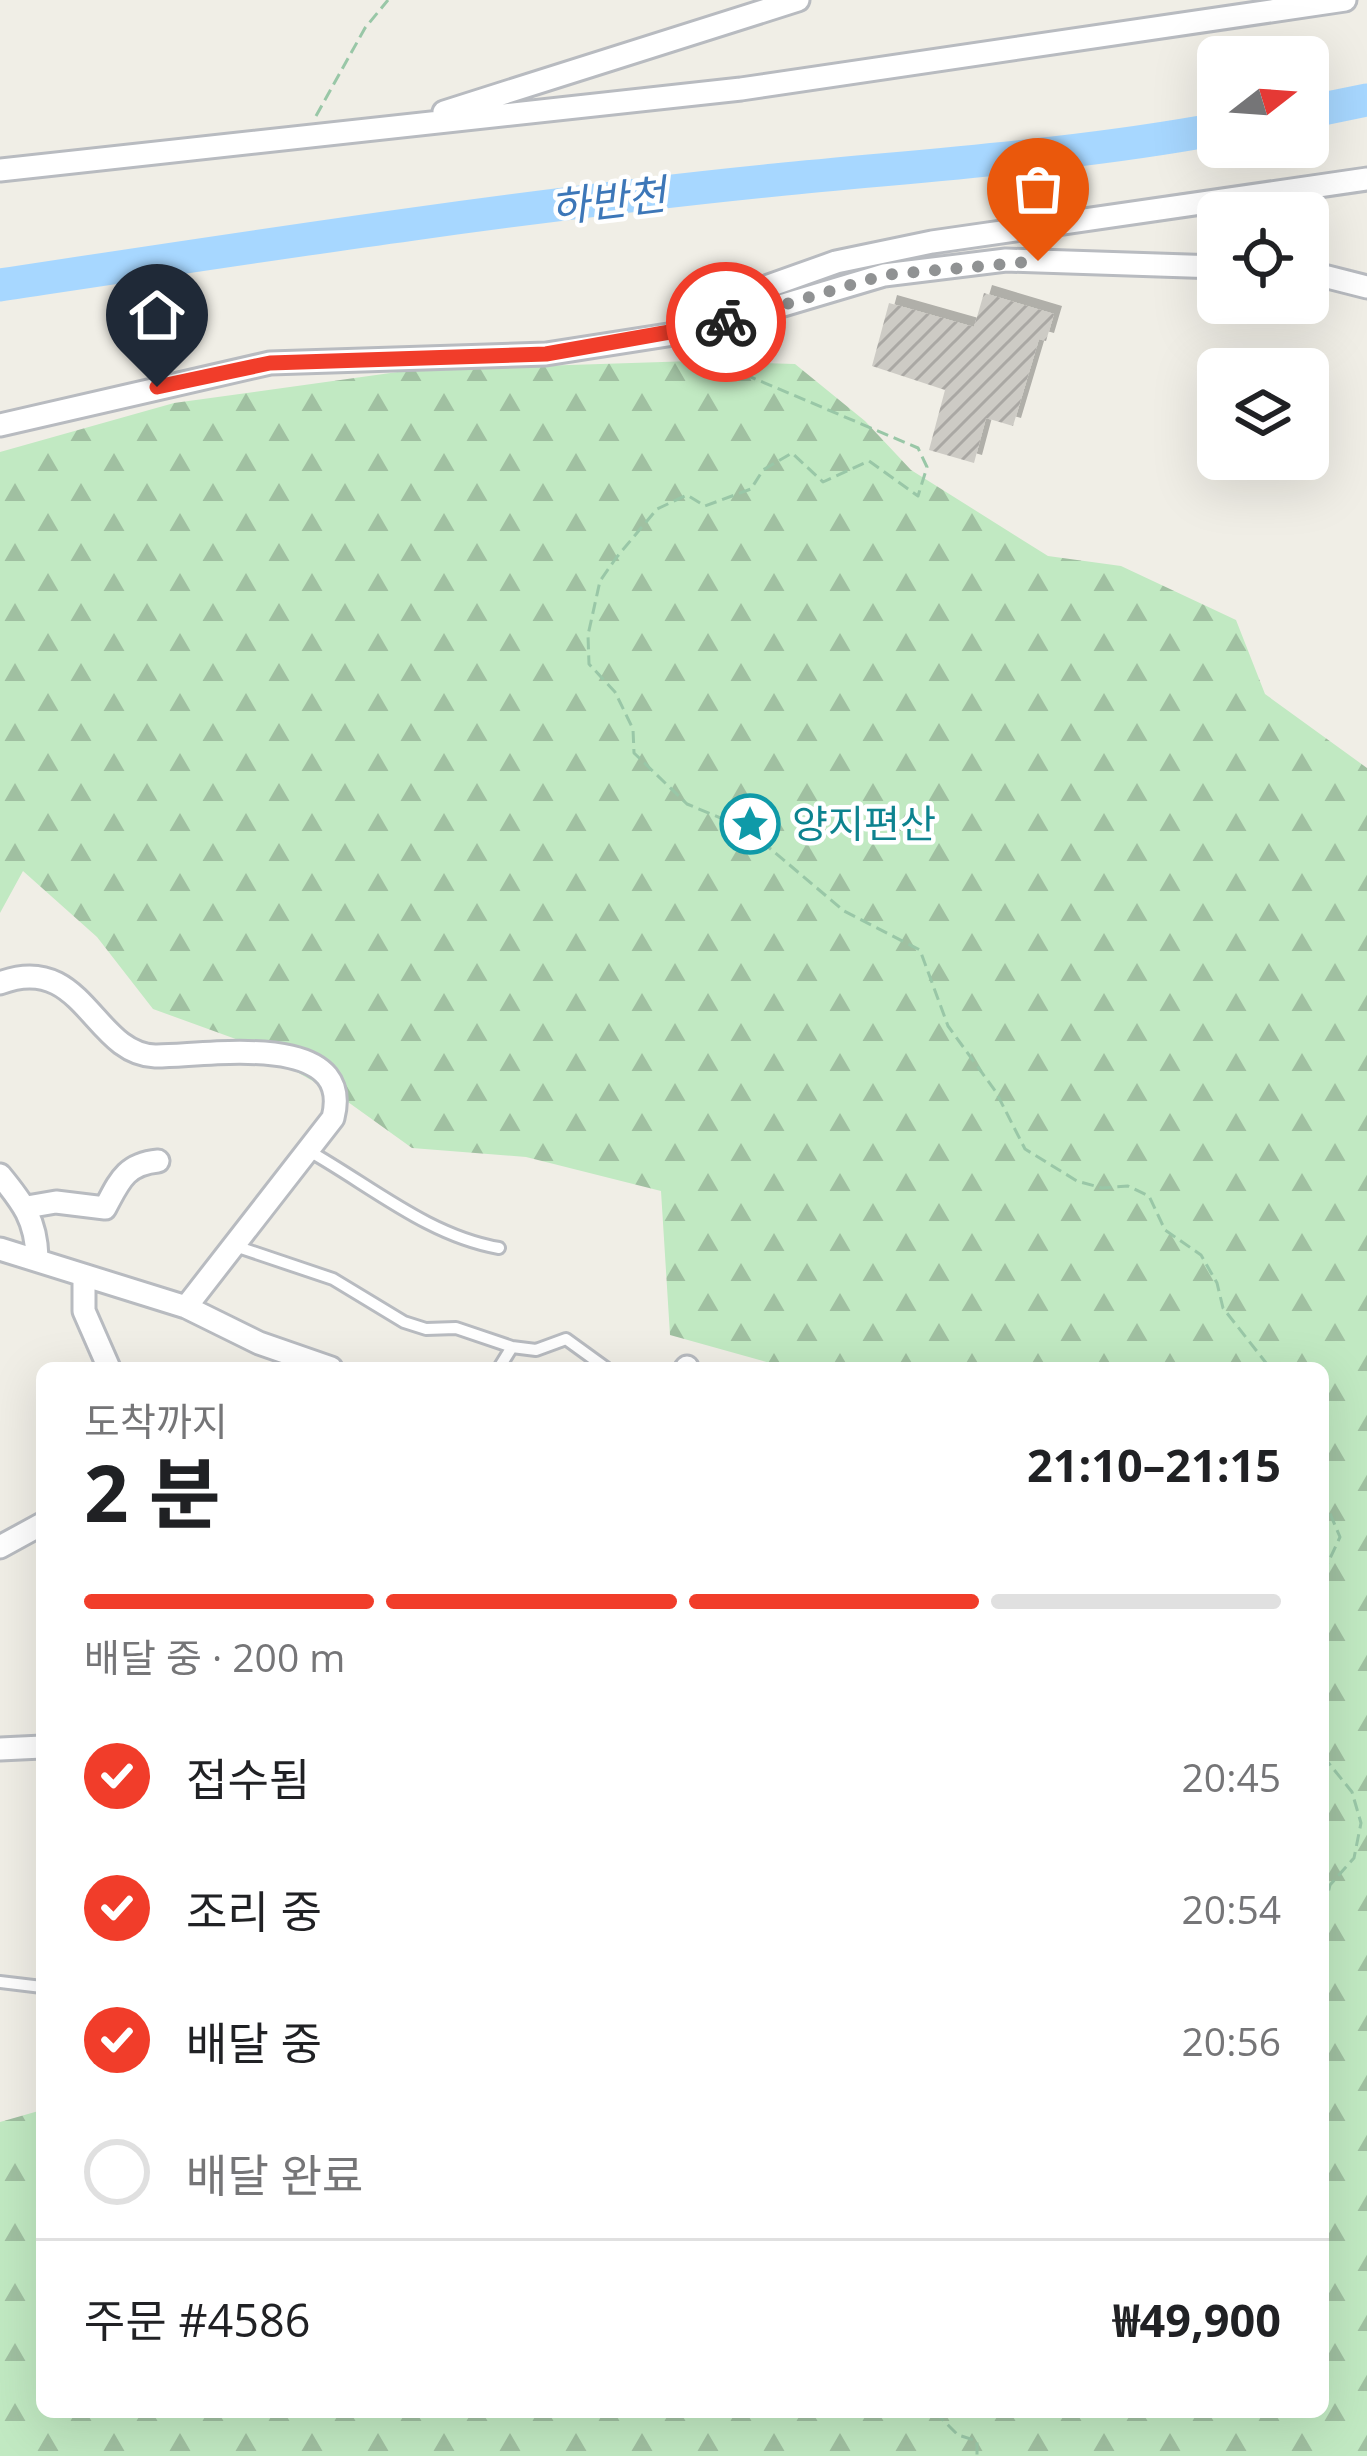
<!DOCTYPE html>
<html lang="ko">
<meta charset="utf-8">
<style>
:root{--surface:#fff;--page:#f6f6f6;--text:#202124;--muted:#757577;--line:#e0e0e0;--accent:#f13d2a}
body{margin:0;font-family:"Open Sans","Noto Sans KR",sans-serif;background:var(--page);color:var(--text);height:100vh;display:flex;flex-direction:column;font-size:45px;white-space:nowrap}
*{box-sizing:border-box;margin:0}
p{font-size:39px;color:var(--muted)}
.icon{flex:none;width:66px;height:66px;fill:none;stroke:currentColor;stroke-width:2;stroke-linecap:round;stroke-linejoin:round}
.map{position:relative;flex:1;overflow:hidden}
.drawer{position:absolute;left:36px;top:1362px;width:1293px;height:1056px;display:flex;flex-direction:column;background:var(--surface);border-radius:18px;box-shadow:0 12px 48px #0002}
.drawer>*{flex:none}
.needle{width:78px;rotate:73deg}
.controls{position:absolute;left:1197px;top:36px;display:grid;gap:24px}
.controls a{display:grid;place-items:center;width:132px;height:132px;border-radius:18px;background:var(--surface);box-shadow:0 12px 48px #0002;font-size:60px}
.pin{position:absolute;display:grid;place-items:center;width:102px;height:102px;color:#fff;margin:-123px -51px;border-radius:50% 50% 50% 0;rotate:-45deg;box-shadow:0 0 12px #0007}
.pin .icon{rotate:45deg}
.courier{position:absolute;display:grid;place-items:center;width:120px;height:120px;margin:-60px;border:9px solid #f13d2a;border-radius:50%;background:#fff;color:#222;box-shadow:0 3px 15px #0007}
.summary em{font-style:normal;font-weight:700}
.summary div{display:flex;flex-direction:column-reverse}
.summary{display:flex;align-items:center;justify-content:space-between;height:204px;padding:0 48px}
h1{font-size:78px;font-weight:700;line-height:90px}
.bar{display:grid;grid-template-columns:repeat(4,1fr);gap:18px 12px;align-content:center;height:144px;padding:0 48px}
.bar i{height:15px;border-radius:9px;background:var(--line)}
.bar .on{background:var(--accent)}
.bar p{grid-column:span 4}
.line{display:flex;align-items:center;gap:30px;padding:0 48px;border-top:3px solid var(--line)}
.line div{flex:1}
ol{padding:0 48px;list-style:none}
li{display:flex;align-items:center;gap:36px;height:132px}
li p{margin-inline-start:auto}
li .icon{padding:12px;border-radius:50%;background:var(--accent);color:#fff;stroke-width:4}
li:last-child{color:var(--muted)}
li i{width:66px;height:66px;border:6px solid var(--line);border-radius:50%}
.map>svg:first-child{display:block}
</style>
<div class="map">
<svg width="1367" height="2456" viewBox="0 0 1367 2456">
<defs>
<pattern id="forest-firs" width="22" height="20" patternUnits="userSpaceOnUse" patternTransform="scale(3)"><rect width="22" height="20" fill="#c1e9c2"/><path d="M5 1l3.5 6h-7zM16 11l3.5 6h-7z" fill="#a0c0a1"/></pattern>
<pattern id="building-hatch" width="6" height="6" patternUnits="userSpaceOnUse" patternTransform="scale(3)"><rect width="6" height="6" fill="#cdcbc5"/><path d="M-1 1l2-2M0 6l6-6M5 7l2-2" fill="none" stroke="#aaa8a4"/></pattern>
<filter id="shadow"><feDropShadow dx="8" dy="-8" stdDeviation="0" flood-color="#0004"/></filter>
</defs>
<rect width="100%" height="100%" fill="#f0eee6"/>
<!-- forest -->
<path fill="url(#forest-firs)" d="M693,361L795,364L865,421L911,470L1048,556L1121,566L1236,620L1265,694L1367,768V2456H0V2122L42,2110V2412H1323V1368H788L670,1335L661,1191L526,1157L412,1148L341,1097L244,1042L153,1009L97,937L23,871L0,913V452L174,403L412,370Z"/>
<g fill="none" stroke-linecap="round" stroke-linejoin="round">
<!-- river -->
<path stroke="#a7d7ff" stroke-width="33" d="M1308,112L1367,100
M0,285C258,246 516,206 775,180C924,165 1071,156 1218,129"/>
</g>
<!-- building -->
<path fill="url(#building-hatch)" filter="url(#shadow)" d="M984,293L1054,314L1046,341L1039,339L1013,426L986,418L974,463L929,450L945,390L872,366L889,303L974,327Z"/>
<g fill="none" stroke-linecap="round" stroke-linejoin="round">
<!-- lane casing -->
<g stroke="#b8bbc0" stroke-width="16">
<path id="lane" d="M309,1151C371,1186 429,1236 499,1248
M235,1246L333,1279L404,1322L426,1329L456,1328L512,1347
M499,1368L512,1347L536,1350L566,1339L606,1368
M0,1982L42,1987"/>
</g>
<!-- street casing -->
<g stroke="#b8bbc0" stroke-width="27">
<path id="street" d="M444,112L798,0
M0,170L741,89L1345,0
M1308,272L1367,287
M723,323L884,275L1006,260L1218,267
M0,425L270,363L546,354L706,329L766,287L836,262L932,242L1367,179
M0,983C83,951 93,1054 155,1056C201,1057 356,1028 333,1118L186,1307
M0,1175C23,1203 36,1220 37,1257
M27,1207L56,1202L105,1208C119,1182 125,1164 158,1161
M0,1249L186,1307L259,1343L331,1368
M84,1276V1311L109,1368
M686,1368L687,1367
M0,1547L42,1524
M0,1749L42,1747"/>
</g>
<!-- path -->
<path stroke="#99c7a7" stroke-width="3" stroke-dasharray="12 6" stroke-linecap="butt" d="M316,116L365,28L388,0
M732,345L729,353L739,372L918,448L927,467L918,496L869,461L823,482L792,453L763,470L751,489L705,506L687,495L657,509L616,558L600,581L588,635L589,664L615,692L633,729L634,753L687,804L747,829L844,911L920,950L948,1026L996,1092L1025,1149L1077,1181L1102,1188L1128,1186L1149,1196L1165,1230L1201,1255L1217,1283L1223,1308L1270,1368
M1323,1497L1340,1537L1326,1567L1323,1610
M1323,1756L1352,1792L1361,1823L1354,1858L1330,1885L1323,1915
M935,2412L958,2435L977,2441V2456"/>
<!-- lane -->
<use href="#lane" stroke="#fff" stroke-width="10"/>
<!-- street -->
<use href="#street" stroke="#fff" stroke-width="21"/>
</g>
<g fill="none" stroke-linecap="round" stroke-linejoin="round">
<!-- done -->
<path stroke="#909293" stroke-width="12" stroke-dasharray="0 21.6" d="M726,322L884,275L1038,261"/>
<!-- route -->
<path stroke="#f13d2a" stroke-width="15" d="M157,387L270,363L546,354L726,322"/>
</g>
<!-- icons -->
<defs>
<g id="sight-ring" transform="scale(3)"><circle r="9.5" fill="#fff" stroke="#0f9aa8" stroke-width="1.5"/><path d="M0-6L1.8-2.2L6-1.7L2.9 1.2L3.7 5.4L0 3.3L-3.7 5.4L-2.9 1.2L-6-1.7L-1.8-2.2Z" fill="#0f9aa8"/></g>
</defs>
<g fill-rule="evenodd">
<use href="#sight-ring" x="750" y="824"/>
</g>
<g text-anchor="middle" stroke-width="9" stroke-linejoin="round" paint-order="stroke">
<!-- culture labels -->
<g font-size="39" fill="#0d838f" stroke="#fff" text-anchor="start">
<text x="792" y="838">양지편산</text>
</g>
<!-- water labels -->
<g font-size="42" font-style="italic" fill="#3d77b8" stroke="#fff">
<text transform="translate(608 201) rotate(-7)" y="15">하반천</text>
</g>
</g>
</svg>
<div class="controls">
<a><svg class="needle" viewBox="-14 -14 28 28"><path d="M0-13l5 13h-10z" fill="#e53935"/><path d="M0 13l5-13h-10z" fill="#757577"/></svg></a>
<a><svg class="icon" aria-label="locate" viewBox="0 0 24 24"><circle cx="12" cy="12" r="6"/><path d="M12 2v4M12 18v4M2 12h4M18 12h4"/></svg></a>
<a><svg class="icon" aria-label="layers" viewBox="0 0 24 24"><path d="M12 4l9 5-9 5-9-5zM3 14l9 5 9-5"/></svg></a>
</div>
<div class="pin" style="left:1038px;top:261px;background:#ea580c"><svg class="icon" aria-label="bag" viewBox="0 0 24 24"><path d="M5 8h14l-1 12H6zM9 8a3 3 0 0 1 6 0"/></svg></div>
<div class="pin" style="left:157px;top:387px;background:#1f2937"><svg class="icon" aria-label="home" viewBox="0 0 24 24"><path d="M3 11l9-7 9 7M6 9v11h12V9"/></svg></div>
<div class="courier" style="left:726px;top:322px"><svg class="icon" aria-label="bike" viewBox="0 0 24 24"><circle cx="6" cy="16" r="4"/><circle cx="18" cy="16" r="4"/><path d="M6 16l4-8h5l3 8M10 8l3 8H6M13 5h3"/></svg></div>
<section class="drawer">
<div class="summary"><div><h1>2 분</h1><p>도착까지</p></div><em>21:10–21:15</em></div>
<div class="bar"><i class="on"></i><i class="on"></i><i class="on"></i><i></i><p>배달 중 · 200 m</p></div>
<ol>
<li><svg class="icon" aria-label="check" viewBox="0 0 24 24"><path d="M5 12l5 5 9-10"/></svg>접수됨<p>20:45</p></li>
<li><svg class="icon" aria-label="check" viewBox="0 0 24 24"><path d="M5 12l5 5 9-10"/></svg>조리 중<p>20:54</p></li>
<li><svg class="icon" aria-label="check" viewBox="0 0 24 24"><path d="M5 12l5 5 9-10"/></svg>배달 중<p>20:56</p></li>
<li><i></i>배달 완료</li>
</ol>
<div class="line" style="height:156px"><div>주문 #4586</div><b>₩49,900</b></div>
</section>
</div>
